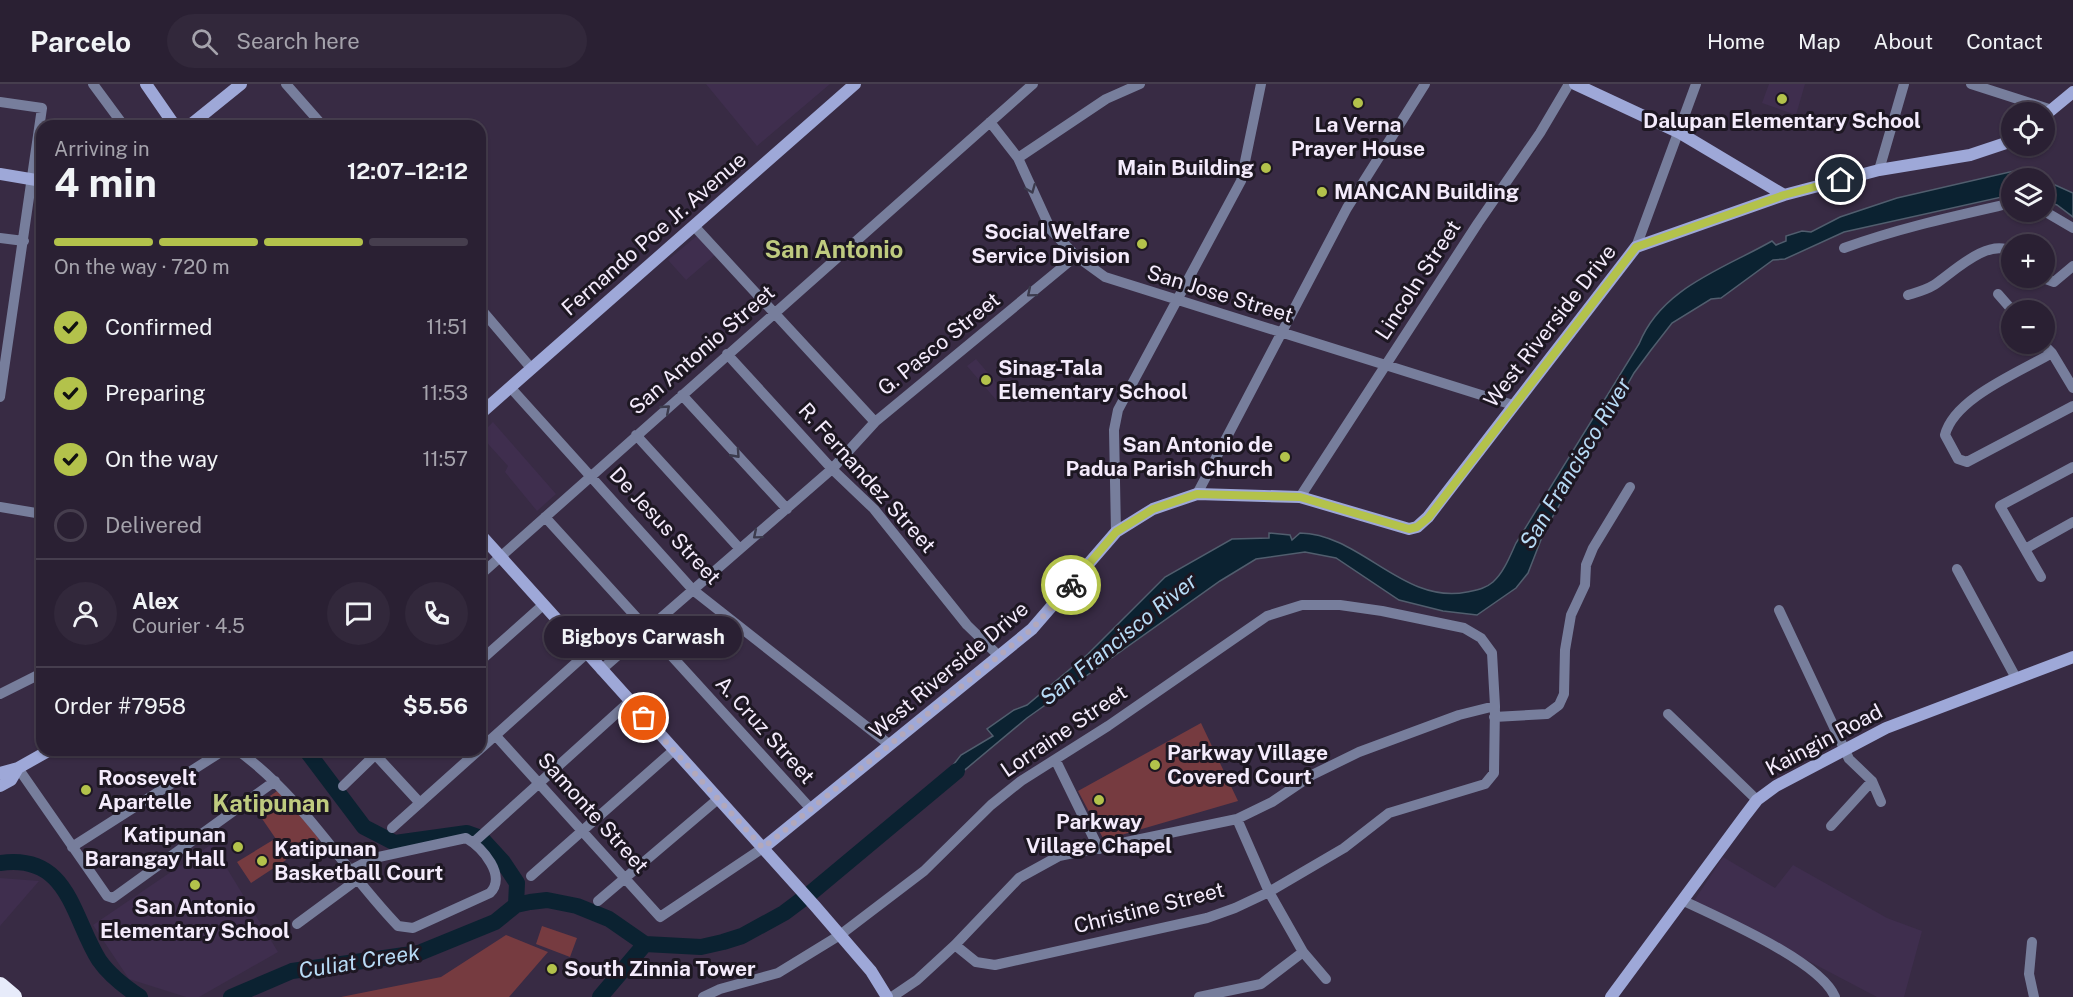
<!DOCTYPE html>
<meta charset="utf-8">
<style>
:root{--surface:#2a2033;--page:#32283b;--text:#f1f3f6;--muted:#a5a3ac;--line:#463e4e;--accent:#b3c24b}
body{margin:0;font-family:"Public Sans",sans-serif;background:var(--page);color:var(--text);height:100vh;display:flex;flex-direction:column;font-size:22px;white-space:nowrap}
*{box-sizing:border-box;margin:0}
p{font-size:20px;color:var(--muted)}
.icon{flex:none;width:33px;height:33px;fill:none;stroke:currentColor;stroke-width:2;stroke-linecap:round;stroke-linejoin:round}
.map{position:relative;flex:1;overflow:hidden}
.drawer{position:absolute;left:36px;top:36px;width:450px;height:636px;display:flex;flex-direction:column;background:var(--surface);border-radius:18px;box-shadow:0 2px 4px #0004,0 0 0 2px var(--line)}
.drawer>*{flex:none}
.buttons{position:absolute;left:2001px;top:18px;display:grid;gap:12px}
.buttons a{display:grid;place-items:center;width:54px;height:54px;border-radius:50%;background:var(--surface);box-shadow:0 2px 4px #0004,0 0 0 2px var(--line);font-size:30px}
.pin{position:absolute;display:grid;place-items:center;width:51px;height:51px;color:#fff;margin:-26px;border:3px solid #fff;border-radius:50%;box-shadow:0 2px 6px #0007}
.courier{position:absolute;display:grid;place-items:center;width:60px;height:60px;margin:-30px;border:4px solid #b3c24b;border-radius:50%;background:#fff;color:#222;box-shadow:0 2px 8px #0007}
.bubble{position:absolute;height:42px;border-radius:21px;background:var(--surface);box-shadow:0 2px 4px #0004,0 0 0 2px var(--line);font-size:20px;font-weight:700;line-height:42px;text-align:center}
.head em{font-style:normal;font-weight:700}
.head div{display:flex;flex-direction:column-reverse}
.head{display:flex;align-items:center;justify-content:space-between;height:102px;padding:0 18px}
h1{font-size:39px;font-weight:700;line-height:45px}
.bar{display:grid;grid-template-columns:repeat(4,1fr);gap:9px 6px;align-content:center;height:72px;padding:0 18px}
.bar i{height:8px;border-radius:4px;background:var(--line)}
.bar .current{background:var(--accent)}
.bar p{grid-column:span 4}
.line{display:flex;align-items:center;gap:15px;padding:0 18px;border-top:2px solid var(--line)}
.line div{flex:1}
.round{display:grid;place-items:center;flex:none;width:63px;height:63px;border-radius:32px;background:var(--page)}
ol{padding:0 18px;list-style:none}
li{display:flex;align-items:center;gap:18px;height:66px}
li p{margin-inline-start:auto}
li .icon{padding:6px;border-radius:50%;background:var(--accent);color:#111;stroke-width:4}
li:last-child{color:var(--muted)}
li i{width:33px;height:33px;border:3px solid var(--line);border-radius:50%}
header{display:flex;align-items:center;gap:36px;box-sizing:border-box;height:84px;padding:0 30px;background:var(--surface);border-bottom:2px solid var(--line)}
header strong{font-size:28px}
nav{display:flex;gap:33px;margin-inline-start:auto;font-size:21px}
.search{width:420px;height:54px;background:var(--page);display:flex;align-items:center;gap:15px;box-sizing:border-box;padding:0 21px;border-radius:33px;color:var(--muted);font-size:22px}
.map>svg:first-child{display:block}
</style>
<header>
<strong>Parcelo</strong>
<div class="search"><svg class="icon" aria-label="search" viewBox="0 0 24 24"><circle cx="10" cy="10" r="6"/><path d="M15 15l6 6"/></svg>Search here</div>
<nav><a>Home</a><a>Map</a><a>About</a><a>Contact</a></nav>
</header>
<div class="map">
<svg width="2073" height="913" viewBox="0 0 2073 913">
<rect width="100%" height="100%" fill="#382b44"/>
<!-- built -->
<path fill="#3f2e4e" d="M706,0H830L757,62Z
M1769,0H1805L1796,31L1762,19Z
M698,151L715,171L686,196L668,176Z
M976,275L1006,310L997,317L967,282Z
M493,338L556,410L537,427L505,388L508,382L480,351Z
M212,760L278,868L199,913H186L129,895L93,841Z
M1723,773L1775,804L1793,781L1887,834L1922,847L1904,913H1877L1694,817Z
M0,794L39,797L0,842Z"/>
<!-- green -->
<path fill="#763b40" d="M1201,639L1238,717L1104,756L1078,707Z
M280,705L319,755L289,774L254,723Z
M273,756L286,776L251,799L237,778Z
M542,842L577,854L570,873L536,860Z
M506,851L548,868L509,913H341L441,893Z"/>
<!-- water -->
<path fill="#0b2231" stroke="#515e6e" stroke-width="1.5" d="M2014,87L2040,94H2012L2011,111L1844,148L1785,175L1773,176L1721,214L1711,215L1672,239L1651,266L1634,289L1544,448L1528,489L1516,504L1477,531L1443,527L1399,516L1336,474L1305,468L1256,475L1220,497L1027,634L942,705L939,699L961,671L993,652L987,645L1014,626L1027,621L1088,570L1165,493L1232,455L1269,454V449L1290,451L1292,456L1300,449C1361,450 1403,521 1467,508C1476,506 1485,505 1493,498C1504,488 1510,472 1516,459L1639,260C1661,204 1723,185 1772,157L1776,161L1786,157V152L1802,147L1811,148L1840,133L1897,114Z
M2044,96L2073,109V133L2057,121L2045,117Z"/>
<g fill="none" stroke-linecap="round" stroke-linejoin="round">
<!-- river -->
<path stroke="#0b2231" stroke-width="16" d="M306,666L364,743L395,759L467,749L481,754L503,778L517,799L516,821
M0,779C69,769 72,833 99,876C110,892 125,903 140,913
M231,913L292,887L419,869L495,838L516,821L530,818L547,816L577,822L609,835L645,860L701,863L723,858L742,852L784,829L812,808L957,687
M600,913L645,860"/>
<!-- street -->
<path stroke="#777e9c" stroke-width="10" d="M93,0L124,42
M286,0L323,42
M1971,0L2052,26
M0,18L42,24L0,313
M990,38L1018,74L1051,146L1076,172L1105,193L1513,321
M1018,74L1106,15L1140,0
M1879,86L1904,0
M2044,127L2073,144
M694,142L875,338
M0,154L24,157
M1636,163L1696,0
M1844,164C1899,144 1955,132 2012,119
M2043,194L2054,198L2073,182
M1998,210L2012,226
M1908,211C1918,208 1926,206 1934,201C1951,190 1989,152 2012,168
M480,224L531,284
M2043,260L2052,269L2073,304
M2052,269C2020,288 1954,314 1945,351L1958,375L1967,378L2073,322
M727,270L832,385L874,425L967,541L999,572
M510,303L693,506L890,661
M682,311L787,425
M636,351L740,465
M1197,410L1347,124L1425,0
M1300,413L1478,139L1540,49L1569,0
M0,423L42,430
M545,433L811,725
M1116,448L1114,346L1118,326L1241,97L1261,0
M2025,465L2073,438
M1957,485L2016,594
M480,491L1033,0
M2041,493L2000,422L2073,383
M42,505L39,528L42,546
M1779,526L1849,675L1872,697L1881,718
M480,577L543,521
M601,586L832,385L875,338L1076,172
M0,610L42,589
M1668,630L1757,716
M1494,633L1547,630L1559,621L1564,610L1565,566L1571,531L1585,501L1586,481L1593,464L1630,403
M496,652L660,833L763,764
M237,666C303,713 342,784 398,842L413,844L490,809C507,792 483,764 466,754L374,774L351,786
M371,666L420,719
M1056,677L1099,765
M18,684L107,812L113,814L275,697
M343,702L379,667
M1237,735L1269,808L1303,868L1326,895
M1831,742L1872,697
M392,744L586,570
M474,758L629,618
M72,763L224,666
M531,792L674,666
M598,817L718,715
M1684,817C1721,835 1820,877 1835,913
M297,840L358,795
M2032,858L2029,890L2034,913
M703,913L720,905L778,889L840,851L924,787L991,721L1021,697L1108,642L1267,532L1302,521H1340L1382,527L1464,544L1481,554L1492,569L1495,622L1494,689L1485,700L1389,729L1344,764L1269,808L1235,824L1207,834L995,881L976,878L955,861
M892,913L917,896L955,861L1019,794L1059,772L1237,735L1272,718L1312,691L1359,668L1459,631L1495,622
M1199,913L1261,900L1303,868"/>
<!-- secondary -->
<path stroke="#9ea8d8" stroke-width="12" d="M146,0L175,42
M1575,0L1680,49L1784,111
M2044,32L2073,8
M189,42L241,0
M0,90L42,97
M480,330L855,0
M480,450L815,822L871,887L887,913
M0,689L18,684L50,666
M0,702L11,696L18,684
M763,764L1032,545L1116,448L1153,425L1197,410L1300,413L1409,445L1417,443L1428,433L1636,163L1784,111L1879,86L1970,71L2012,57
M1611,913L1744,733L1757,716L1776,702L1886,644L2073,573"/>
<!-- highway -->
<path stroke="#e7ebfa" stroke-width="18" d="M0,902L13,913"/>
</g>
<!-- one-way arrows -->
<defs><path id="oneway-chevron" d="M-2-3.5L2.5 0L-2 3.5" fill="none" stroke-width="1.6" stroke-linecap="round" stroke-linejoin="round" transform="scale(1.5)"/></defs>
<g stroke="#3c3b4d">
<use href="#oneway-chevron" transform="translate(1031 105) rotate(68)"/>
<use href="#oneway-chevron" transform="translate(1031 209) rotate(140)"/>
<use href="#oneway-chevron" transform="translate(666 325) rotate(-41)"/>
<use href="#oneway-chevron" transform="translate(736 370) rotate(48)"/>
<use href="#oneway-chevron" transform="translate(757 451) rotate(140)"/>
</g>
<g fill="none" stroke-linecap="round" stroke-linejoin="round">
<!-- done -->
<path stroke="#b2a8bc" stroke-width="6" stroke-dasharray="0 10.8" d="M644,634L763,764L1032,545L1071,501"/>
<!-- route -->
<path stroke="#b3c24b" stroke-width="8" d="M1071,501L1116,448L1153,425L1197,410L1300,413L1409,445L1417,443L1428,434L1636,163L1784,111L1841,96"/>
</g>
<!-- markers -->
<g fill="#b3c24b" stroke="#1d1722" stroke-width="2">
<circle cx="1782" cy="15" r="6"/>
<circle cx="1358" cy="19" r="6"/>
<circle cx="1266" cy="84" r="6"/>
<circle cx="1322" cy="108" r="6"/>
<circle cx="1142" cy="160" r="6"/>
<circle cx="986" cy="296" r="6"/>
<circle cx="1285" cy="373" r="6"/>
<circle cx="1155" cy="681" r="6"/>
<circle cx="86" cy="706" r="6"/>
<circle cx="1099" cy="716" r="6"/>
<circle cx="238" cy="763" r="6"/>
<circle cx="262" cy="777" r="6"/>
<circle cx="195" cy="801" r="6"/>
<circle cx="552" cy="885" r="6"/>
</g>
<g text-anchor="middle" stroke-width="6" stroke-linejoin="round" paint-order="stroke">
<!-- poi labels -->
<g font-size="21" font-weight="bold" fill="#f4ebfc" stroke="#1d1722" text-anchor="start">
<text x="1782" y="44" text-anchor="middle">Dalupan Elementary School</text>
<text x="1358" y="48" text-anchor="middle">La Verna<tspan x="1358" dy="24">Prayer House</tspan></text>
<text x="1254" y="91" text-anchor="end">Main Building</text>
<text x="1334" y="115">MANCAN Building</text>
<text x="1130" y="155" text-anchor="end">Social Welfare<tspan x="1130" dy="24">Service Division</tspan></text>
<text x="998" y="291">Sinag-Tala<tspan x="998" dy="24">Elementary School</tspan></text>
<text x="1273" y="368" text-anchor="end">San Antonio de<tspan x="1273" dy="24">Padua Parish Church</tspan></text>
<text x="1167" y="676">Parkway Village<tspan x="1167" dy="24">Covered Court</tspan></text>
<text x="98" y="701">Roosevelt<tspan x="98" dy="24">Apartelle</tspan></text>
<text x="1099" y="745" text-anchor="middle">Parkway<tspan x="1099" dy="24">Village Chapel</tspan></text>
<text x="226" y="758" text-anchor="end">Katipunan<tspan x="226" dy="24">Barangay Hall</tspan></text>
<text x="274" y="772">Katipunan<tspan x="274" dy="24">Basketball Court</tspan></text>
<text x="195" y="830" text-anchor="middle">San Antonio<tspan x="195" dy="24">Elementary School</tspan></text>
<text x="564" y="892">South Zinnia Tower</text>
</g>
<!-- street labels -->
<g font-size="21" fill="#f4ebfc" stroke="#1d1722">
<text transform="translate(654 150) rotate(-41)" y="7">Fernando Poe Jr. Avenue</text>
<text transform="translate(1418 196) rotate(-57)" y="7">Lincoln Street</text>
<text transform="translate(1220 210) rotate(17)" y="7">San Jose Street</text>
<text transform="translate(1550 242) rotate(-52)" y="7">West Riverside Drive</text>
<text transform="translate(939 260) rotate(-39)" y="7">G. Pasco Street</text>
<text transform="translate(702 266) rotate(-41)" y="7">San Antonio Street</text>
<text transform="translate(867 394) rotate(48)" y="7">R. Fernandez Street</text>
<text transform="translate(665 442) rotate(47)" y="7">De Jesus Street</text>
<text transform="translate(949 586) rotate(-40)" y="7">West Riverside Drive</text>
<text transform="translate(765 646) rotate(48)" y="7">A. Cruz Street</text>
<text transform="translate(1064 647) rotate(-34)" y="7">Lorraine Street</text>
<text transform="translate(1824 656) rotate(-28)" y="7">Kaingin Road</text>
<text transform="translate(593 729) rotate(48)" y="7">Samonte Street</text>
<text transform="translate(1149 824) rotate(-14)" y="7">Christine Street</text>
</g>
<!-- water labels -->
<g font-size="22" font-style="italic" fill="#b8dbf6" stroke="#1d1722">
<text transform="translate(1575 379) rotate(-59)" y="8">San Francisco River</text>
<text transform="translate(1118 555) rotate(-39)" y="8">San Francisco River</text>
<text transform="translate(359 877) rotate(-9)" y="8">Culiat Creek</text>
</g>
<!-- quarter labels -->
<g font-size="24" font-weight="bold" fill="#bfcb7f" stroke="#1d1722">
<text x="834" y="174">San Antonio</text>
<text x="271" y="728">Katipunan</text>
</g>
</g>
</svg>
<div class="buttons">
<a><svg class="icon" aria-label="locate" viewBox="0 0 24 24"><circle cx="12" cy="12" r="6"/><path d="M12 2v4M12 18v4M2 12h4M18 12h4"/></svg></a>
<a><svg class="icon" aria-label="layers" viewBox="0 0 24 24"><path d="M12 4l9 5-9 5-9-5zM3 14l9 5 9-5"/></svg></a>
<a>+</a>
<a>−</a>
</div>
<div class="pin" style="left:644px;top:634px;background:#ea580c"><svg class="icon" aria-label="bag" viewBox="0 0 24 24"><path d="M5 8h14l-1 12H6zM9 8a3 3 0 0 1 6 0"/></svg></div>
<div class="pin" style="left:1841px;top:96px;background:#1f2937"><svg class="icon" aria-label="home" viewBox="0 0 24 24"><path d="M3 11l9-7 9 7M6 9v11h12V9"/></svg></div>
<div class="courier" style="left:1071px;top:501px"><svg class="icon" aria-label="bike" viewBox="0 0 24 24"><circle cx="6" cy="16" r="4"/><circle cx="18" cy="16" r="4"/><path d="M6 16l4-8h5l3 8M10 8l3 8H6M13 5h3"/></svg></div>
<div class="bubble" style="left:544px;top:532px;width:198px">Bigboys Carwash</div>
<section class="drawer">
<div class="head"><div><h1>4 min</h1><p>Arriving in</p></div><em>12:07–12:12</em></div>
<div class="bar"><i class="current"></i><i class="current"></i><i class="current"></i><i></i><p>On the way · 720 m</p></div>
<ol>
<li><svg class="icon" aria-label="check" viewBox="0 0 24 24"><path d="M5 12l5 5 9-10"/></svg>Confirmed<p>11:51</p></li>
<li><svg class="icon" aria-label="check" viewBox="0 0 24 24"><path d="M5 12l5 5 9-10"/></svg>Preparing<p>11:53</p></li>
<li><svg class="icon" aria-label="check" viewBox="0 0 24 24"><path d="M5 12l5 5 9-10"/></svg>On the way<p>11:57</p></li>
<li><i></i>Delivered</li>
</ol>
<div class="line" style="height:108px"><a class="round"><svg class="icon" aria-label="person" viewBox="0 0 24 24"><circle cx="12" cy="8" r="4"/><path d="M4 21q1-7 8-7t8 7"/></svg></a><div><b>Alex</b><p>Courier · 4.5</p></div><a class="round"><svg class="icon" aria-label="chat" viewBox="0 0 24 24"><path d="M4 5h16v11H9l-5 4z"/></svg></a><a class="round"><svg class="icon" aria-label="phone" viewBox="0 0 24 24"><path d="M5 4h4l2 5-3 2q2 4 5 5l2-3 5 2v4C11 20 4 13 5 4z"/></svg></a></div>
<div class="line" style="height:78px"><div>Order #7958</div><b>$5.56</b></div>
</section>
</div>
